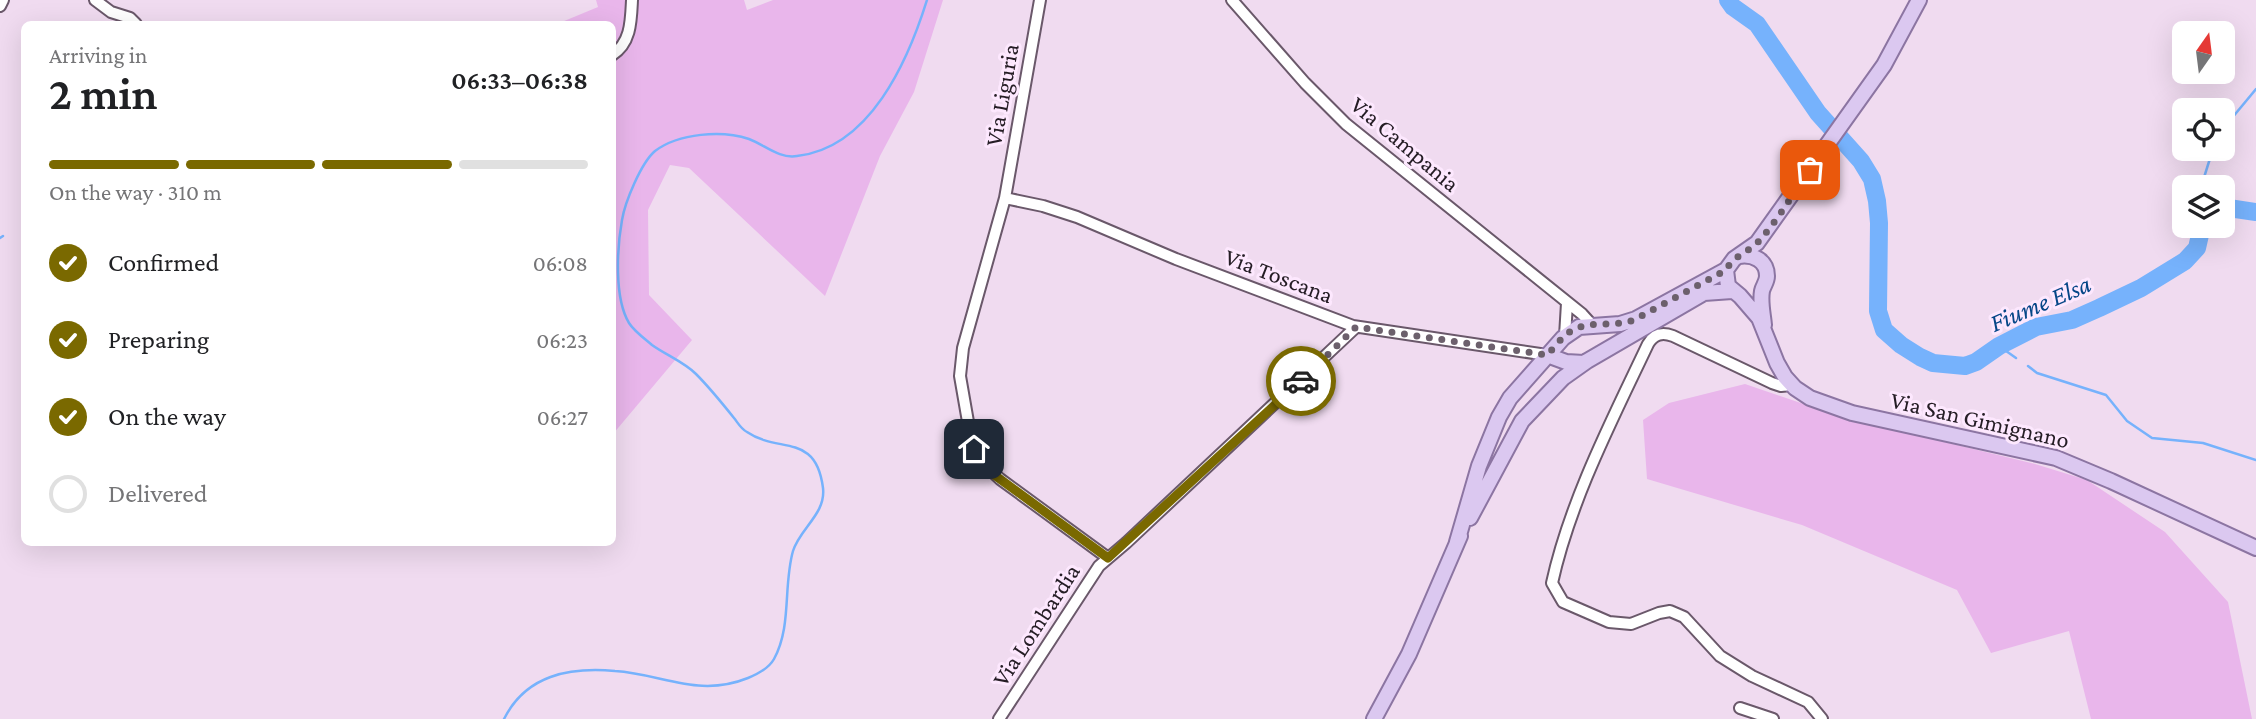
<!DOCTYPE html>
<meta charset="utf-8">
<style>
:root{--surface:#fff;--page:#f6f6f6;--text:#202124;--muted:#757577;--line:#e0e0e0;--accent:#7a6900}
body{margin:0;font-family:"Crimson Pro",serif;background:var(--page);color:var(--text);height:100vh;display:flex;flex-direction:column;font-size:26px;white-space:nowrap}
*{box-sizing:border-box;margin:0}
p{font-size:23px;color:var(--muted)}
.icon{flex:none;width:38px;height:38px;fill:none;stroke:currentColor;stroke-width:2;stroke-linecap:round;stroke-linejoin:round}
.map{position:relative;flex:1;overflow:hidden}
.side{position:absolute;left:21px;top:21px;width:595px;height:525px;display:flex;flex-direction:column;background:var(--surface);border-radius:10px;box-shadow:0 7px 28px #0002}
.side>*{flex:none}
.needle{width:46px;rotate:14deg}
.controls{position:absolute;left:2172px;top:21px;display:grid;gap:14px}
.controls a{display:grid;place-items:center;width:63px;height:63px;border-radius:10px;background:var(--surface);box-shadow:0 7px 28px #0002;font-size:35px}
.pin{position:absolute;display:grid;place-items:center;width:60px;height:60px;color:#fff;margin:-30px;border-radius:14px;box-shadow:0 4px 10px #0006}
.courier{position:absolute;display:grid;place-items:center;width:70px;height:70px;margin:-35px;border:5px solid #7a6900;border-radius:50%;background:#fff;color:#222;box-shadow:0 2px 9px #0007}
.summary em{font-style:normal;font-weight:600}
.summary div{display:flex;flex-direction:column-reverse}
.summary{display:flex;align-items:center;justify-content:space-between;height:119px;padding:0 28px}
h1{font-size:46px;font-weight:600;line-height:52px}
.bar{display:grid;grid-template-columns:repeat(4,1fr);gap:10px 7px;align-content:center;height:84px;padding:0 28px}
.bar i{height:9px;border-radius:5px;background:var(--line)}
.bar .on{background:var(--accent)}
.bar p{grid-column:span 4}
ol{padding:0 28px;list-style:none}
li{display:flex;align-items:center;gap:21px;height:77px}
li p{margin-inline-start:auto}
li .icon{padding:7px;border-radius:50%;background:var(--accent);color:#fff;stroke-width:4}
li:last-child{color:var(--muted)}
li i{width:38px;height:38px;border:4px solid var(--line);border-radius:50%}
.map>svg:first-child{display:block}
</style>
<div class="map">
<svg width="2256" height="719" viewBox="0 0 2256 719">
<rect width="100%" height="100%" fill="#f0dbf0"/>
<!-- green -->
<path fill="#e9b6eb" d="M596,0H744L747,10L773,0H943L914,92L880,156L825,296L689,168L670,165L648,210L649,295L692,340L613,434L612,24H557L598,7Z
M1745,384L1842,417L2035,464L2087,480L2165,532L2228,602L2252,719H2091L2069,631L1991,653L1957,590L1802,525L1647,479L1643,420L1669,403Z"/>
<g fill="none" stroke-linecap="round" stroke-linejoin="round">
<!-- stream -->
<path stroke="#76b2fc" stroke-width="2.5" d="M2222,130L2256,89
M2201,187L2213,149
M0,238L3,236
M1999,346L2016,358
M2028,366L2037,373L2106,395L2127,421L2152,438L2203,443L2256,460
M504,719C526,675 569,667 615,671C663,674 698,698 748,678C758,674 769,668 774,659C792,626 783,586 793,551C800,528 826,514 823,488C816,432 779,454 747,432C741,429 738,423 734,418C722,403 709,387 696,374C684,362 666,355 652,345C645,339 634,331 629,323C614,298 617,248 622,220C625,202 641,163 655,151C679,133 722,130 749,139C765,145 779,159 797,156C870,148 908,61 927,0"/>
<!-- river -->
<path stroke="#76b2fc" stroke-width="18" d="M1728,0L1733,7L1757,24L1818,113L1861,161L1872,179L1877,201L1879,223L1878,311L1884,330L1901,345L1920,357L1933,363L1965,366L1976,362L1999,346L2036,327L2072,320L2099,308L2141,288L2185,261L2197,248L2202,226
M2222,207L2256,212"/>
<!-- minor casing -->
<g stroke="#6a586a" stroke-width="14">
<path id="minor" d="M95,0L111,12L130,18L136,24
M1040,0L1005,198L963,348L960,376L971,439L984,464L1000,479L1108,558
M1232,0L1305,83L1346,124L1582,314L1592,325
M0,6L3,0
M612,55C631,43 631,21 632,0
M1005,198L1043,206L1077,217L1176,259L1353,326L1547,355
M1565,336L1567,303
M1791,385L1781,386L1772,383L1673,336C1662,332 1654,334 1648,344C1612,420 1570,501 1552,583L1563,602L1609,622L1631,624L1659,613L1670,611L1684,617L1720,656L1752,676L1808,702L1822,719
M1740,708L1773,719
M999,719L1099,566L1126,543L1356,327"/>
</g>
<!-- major casing -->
<g stroke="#8c75a2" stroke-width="18">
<path id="major" d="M1739,256C1753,254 1767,260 1767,276C1767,282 1763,286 1762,291C1760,302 1763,314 1764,325
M1726,270L1728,286L1740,296L1759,318L1777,363L1785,377L1795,388L1810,398L1852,413L2056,458L2111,481L2256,548
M1547,355L1566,362L1584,363
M1470,518L1522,421L1563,378L1587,361L1704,293L1732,291
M1457,542L1479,466L1499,417L1510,398L1563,338L1579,327L1620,324L1636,319L1726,270L1734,259L1757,243L1884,65L1919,0
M1374,719L1409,654L1460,536"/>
</g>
<!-- minor -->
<use href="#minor" stroke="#fff" stroke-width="10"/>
<!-- major -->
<use href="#major" stroke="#dbc8f0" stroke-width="14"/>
</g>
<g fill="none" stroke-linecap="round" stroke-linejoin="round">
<!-- done -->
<path stroke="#6c606c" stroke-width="7" stroke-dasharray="0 12.6" d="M1301,381L1356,327L1547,355C1556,346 1564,333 1577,328C1595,321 1616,327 1634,320L1726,270C1733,256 1749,252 1759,241C1778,220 1793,193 1810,170"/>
<!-- route -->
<path stroke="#7a6900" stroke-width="9" d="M974,449L993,474L1108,558L1301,381"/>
</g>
<g text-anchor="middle" stroke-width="6" stroke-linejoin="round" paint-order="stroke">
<!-- street labels -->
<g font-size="24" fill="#251d25" stroke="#fde8fe">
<text transform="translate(1002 95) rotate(-80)" y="8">Via Liguria</text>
<text transform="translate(1405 144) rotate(40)" y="8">Via Campania</text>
<text transform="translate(1279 276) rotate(21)" y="8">Via Toscana</text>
<text transform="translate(1980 420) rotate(13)" y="8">Via San Gimignano</text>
<text transform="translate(1036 625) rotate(-57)" y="8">Via Lombardia</text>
</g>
<!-- water labels -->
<g font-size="26" font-style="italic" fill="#054687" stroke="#fde8fe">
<text transform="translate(2040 303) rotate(-23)" y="9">Fiume Elsa</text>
</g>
</g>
</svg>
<div class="controls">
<a><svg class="needle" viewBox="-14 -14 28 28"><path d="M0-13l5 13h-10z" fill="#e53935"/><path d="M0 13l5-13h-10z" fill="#757577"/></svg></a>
<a><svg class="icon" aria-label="locate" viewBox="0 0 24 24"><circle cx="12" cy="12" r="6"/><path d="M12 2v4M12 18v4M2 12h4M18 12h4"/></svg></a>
<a><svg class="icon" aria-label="layers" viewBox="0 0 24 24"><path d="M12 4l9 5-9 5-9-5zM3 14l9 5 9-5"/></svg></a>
</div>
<div class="pin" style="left:1810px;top:170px;background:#ea580c"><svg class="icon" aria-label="bag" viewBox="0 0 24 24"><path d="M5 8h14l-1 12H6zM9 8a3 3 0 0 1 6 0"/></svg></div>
<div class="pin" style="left:974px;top:449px;background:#1f2937"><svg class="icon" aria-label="home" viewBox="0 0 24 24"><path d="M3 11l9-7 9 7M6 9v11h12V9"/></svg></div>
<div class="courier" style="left:1301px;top:381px"><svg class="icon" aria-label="car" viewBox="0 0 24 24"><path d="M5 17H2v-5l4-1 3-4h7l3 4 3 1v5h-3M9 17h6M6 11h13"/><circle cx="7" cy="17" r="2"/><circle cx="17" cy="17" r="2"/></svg></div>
<section class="side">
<div class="summary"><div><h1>2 min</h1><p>Arriving in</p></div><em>06:33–06:38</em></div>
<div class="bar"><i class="on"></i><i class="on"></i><i class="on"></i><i></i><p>On the way · 310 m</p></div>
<ol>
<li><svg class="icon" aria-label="check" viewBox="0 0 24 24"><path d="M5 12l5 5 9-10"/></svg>Confirmed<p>06:08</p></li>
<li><svg class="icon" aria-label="check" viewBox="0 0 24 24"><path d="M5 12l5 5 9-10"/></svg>Preparing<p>06:23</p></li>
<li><svg class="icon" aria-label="check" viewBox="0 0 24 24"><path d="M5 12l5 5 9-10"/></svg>On the way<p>06:27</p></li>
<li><i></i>Delivered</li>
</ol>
</section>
</div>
